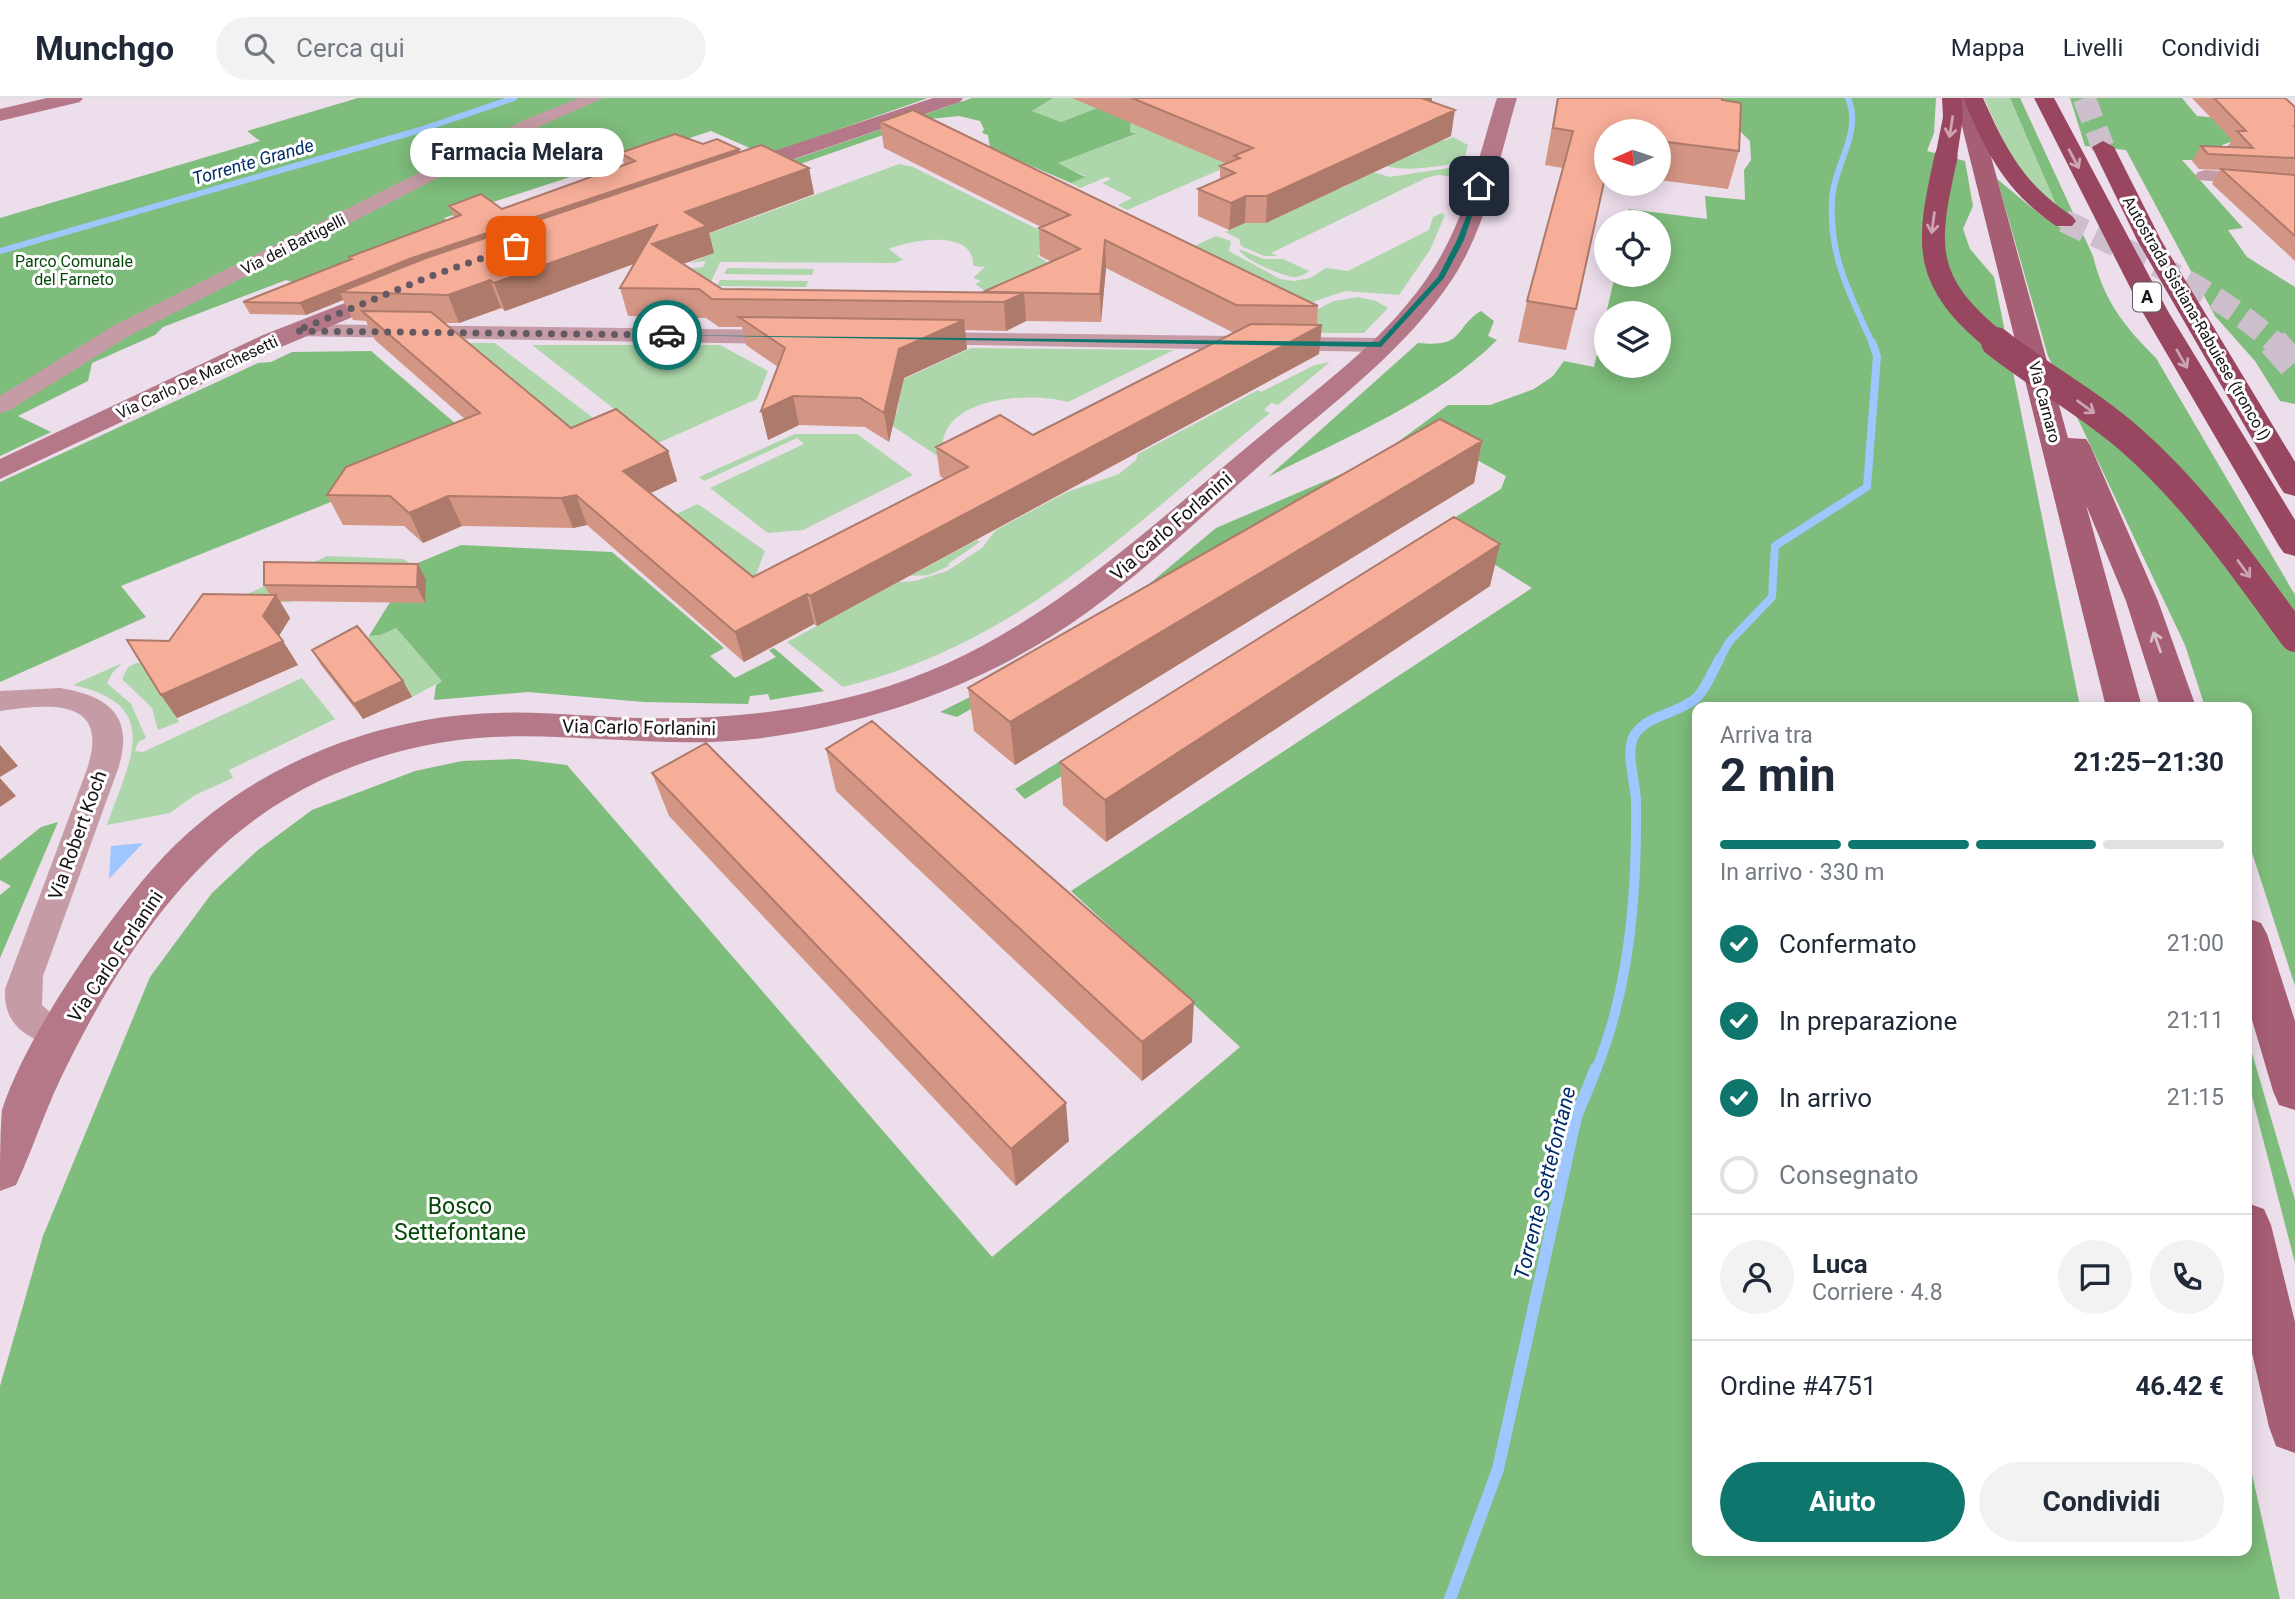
<!DOCTYPE html>
<html lang="it">
<meta charset="utf-8">
<style>
:root{--surface:#fff;--page:#f2f2f3;--text:#1f2937;--muted:#747a83;--line:#e0e1e3;--accent:#0f766e}
body{margin:0;font-family:Roboto,sans-serif;background:var(--page);color:var(--text);height:100vh;display:flex;flex-direction:column;font-size:26px;white-space:nowrap}
*{box-sizing:border-box;margin:0}
p{font-size:23px;color:var(--muted)}
.icon{flex:none;width:38px;height:38px;fill:none;stroke:currentColor;stroke-width:2;stroke-linecap:round;stroke-linejoin:round}
.map{position:relative;flex:1;overflow:hidden}
.side{position:absolute;left:1692px;top:604px;width:560px;height:854px;display:flex;flex-direction:column;background:var(--surface);border-radius:14px;box-shadow:0 4px 18px #0003}
.side>*{flex:none}
.needle{width:46px;rotate:267deg}
.fabs{position:absolute;left:1594px;top:21px;display:grid;gap:14px}
.fabs a{display:grid;place-items:center;width:77px;height:77px;border-radius:50%;background:var(--surface);box-shadow:0 4px 18px #0003;font-size:35px}
.pin{position:absolute;display:grid;place-items:center;width:60px;height:60px;color:#fff;margin:-30px;border-radius:14px;box-shadow:0 4px 10px #0006}
.courier{position:absolute;display:grid;place-items:center;width:70px;height:70px;margin:-35px;border:5px solid #0f766e;border-radius:50%;background:#fff;color:#222;box-shadow:0 2px 9px #0007}
.bubble{position:absolute;height:49px;border-radius:24px;background:var(--surface);box-shadow:0 4px 18px #0003;font-size:23px;font-weight:700;line-height:49px;text-align:center}
.overview em{font-style:normal;font-weight:700}
.overview div{display:flex;flex-direction:column-reverse}
.overview{display:flex;align-items:center;justify-content:space-between;height:119px;padding:0 28px}
h1{font-size:46px;font-weight:700;line-height:52px}
.bar{display:grid;grid-template-columns:repeat(4,1fr);gap:10px 7px;align-content:center;height:84px;padding:0 28px}
.bar i{height:9px;border-radius:5px;background:var(--line)}
.bar .on{background:var(--accent)}
.bar p{grid-column:span 4}
.line{display:flex;align-items:center;gap:18px;padding:0 28px;border-top:2px solid var(--line)}
.line div{flex:1}
.round{display:grid;place-items:center;flex:none;width:74px;height:74px;border-radius:37px;background:var(--page)}
ol{padding:0 28px;list-style:none}
li{display:flex;align-items:center;gap:21px;height:77px}
li p{margin-inline-start:auto}
li .icon{padding:7px;border-radius:50%;background:var(--accent);color:#fff;stroke-width:4}
li:last-child{color:var(--muted)}
li i{width:38px;height:38px;border:4px solid var(--line);border-radius:50%}
.primary-button{display:flex;gap:14px;margin-top:auto;padding:14px 28px}
.primary-button a{flex:1;height:80px;border-radius:42px;background:var(--accent);color:#fff;font-size:28px;font-weight:700;line-height:80px;text-align:center}
.primary-button a+a{background:var(--page);color:var(--text)}
header{display:flex;align-items:center;gap:42px;box-sizing:border-box;height:98px;padding:0 35px;background:var(--surface);border-bottom:2px solid var(--line)}
header strong{font-size:33px}
nav{display:flex;gap:38px;margin-inline-start:auto;font-size:24px}
.search{width:490px;height:63px;background:var(--page);display:flex;align-items:center;gap:18px;box-sizing:border-box;padding:0 24px;border-radius:38px;color:var(--muted);font-size:26px}
.map>svg:first-child{display:block}
</style>
<header>
<strong>Munchgo</strong>
<div class="search"><svg class="icon" aria-label="search" viewBox="0 0 24 24"><circle cx="10" cy="10" r="6"/><path d="M15 15l6 6"/></svg>Cerca qui</div>
<nav><a>Mappa</a><a>Livelli</a><a>Condividi</a></nav>
</header>
<div class="map">
<svg width="2295" height="1501" viewBox="0 0 2295 1501">
<rect width="100%" height="100%" fill="#eddeec"/>
<!-- green -->
<path fill="#add7aa" d="M1053,0H1123L1061,24L1032,13Z
M1984,0H2010L2059,113L2018,75Z
M1131,24L1231,67L1127,112L1118,107L1132,100L1102,85L1111,81L1107,79L1080,90L1071,85L1085,78L1057,65L1135,37L1130,34Z
M1453,39L1468,47L1464,63C1434,70 1400,75 1376,65C1391,58 1408,60 1419,54L1410,50C1424,43 1439,46 1453,39Z
M899,66L913,69L1065,145L1037,158L1057,170L986,200L985,193L975,186L981,183L973,180L985,169L973,168C975,130 910,142 889,151L903,162L894,165L720,164L711,184L685,171L703,169L706,163L690,165L714,155L698,144L689,143Z
M1462,68L1455,71L1454,75L1458,76L1457,79L1438,77L1426,80L1271,155L1278,158H1264L1241,148L1239,141L1225,134L1245,125H1265L1275,121L1265,107H1304L1313,103L1303,98L1321,90H1342L1350,86L1340,81C1357,73 1370,71 1389,79Z
M1441,115L1445,117L1430,152L1399,197L1345,193L1304,207L1177,156L1216,138L1231,143L1229,153L1280,181L1294,183L1310,180L1326,170L1348,173L1429,132L1433,119Z
M1239,151L1264,161H1283L1309,173C1304,177 1300,179 1293,179C1282,178 1240,160 1239,151Z
M727,170L814,171L812,177L724,176Z
M720,182L808,183L806,189L717,188Z
M1358,199L1376,203L1388,210L1364,235H1299L1294,223L1334,203Z
M458,245H495L605,329L572,341Z
M532,247H720L768,273L757,301L658,345Z
M971,250L1174,252L1068,304C1027,292 926,301 945,363L873,315H897L901,292H880Z
M1330,264L1278,307L1271,305L1264,312L1270,315C1131,428 1023,544 843,589L787,544L899,484L915,483L947,473L982,450L996,432L1067,394L1119,376L1136,362L1138,356L1258,292L1261,294L1315,267Z
M795,336H857L913,377L803,432L768,435L710,390L804,346L797,340L704,383L699,379Z
M698,406L765,453L750,492L663,422Z
M977,442L980,444L948,466L949,468L929,477L910,478Z
M327,458L403,461L413,467L309,479L292,504L234,506L233,503Z
M395,529L442,583L412,599L366,544L369,538L380,537Z
M122,565L113,574L107,585L131,606L146,640L138,644L135,653L143,654L302,580L335,621L229,672L233,680L195,697L170,715L107,727C129,663 165,607 73,587Z
M136,565H144L179,624L158,632L152,610L122,581L128,569Z"/>
<!-- forest -->
<path fill="#7ebd7b" fill-rule="evenodd" d="M358,0H585L0,301V120L260,43L247,33Z
M603,0H928L766,57L711,33L444,120L456,131L301,187L286,182L163,229L155,237L92,265L88,283L18,318L51,334L0,358V315L82,260L543,25Z
M972,0H1053L1032,13L1061,24L1123,0L1131,24L1130,34L1136,36L1058,65L1085,79L1071,85L990,50L988,37L982,35L984,31L980,23L959,18L929,21L634,124L595,130Z
M1606,0H1936L1934,35L1927,53L1965,63L1973,108L1963,131L1970,151L1994,179L2080,609H1698V1452H2247V1354L2280,1501H0V1288L43,1138L150,879L212,795L258,752L312,712L415,673L462,663L517,661L567,667L992,1159L1240,949L1071,793L1532,490L1448,437L1025,701L1015,691L1501,391L1506,378L1439,341L957,619L940,614L1058,555L1135,498L1216,430L1372,363L1448,307H1490L1534,291L1553,278L1564,263L1594,269L1615,177H1659V124H1626L1629,111L1707,121L1705,98L1745,102L1744,72L1751,62L1750,43L1739,32ZM1606,215H1659V268H1606Z
M2010,0H2020L2093,158C2104,203 2124,228 2156,260L2295,497V888L2247,739V609H2205L2185,547L2048,258L1997,81L2042,118L2068,134Z
M2070,0H2182L2197,18L2220,20L2236,42L2222,47L2231,62H2182L2243,130L2228,132L2247,159L2295,189V306L2280,303L2255,263L2215,218L2126,52L2085,48Z
M1481,213L1494,223L1488,238L1497,242C1435,304 1345,339 1268,379L1418,245C1466,250 1453,230 1481,213Z
M371,253L478,345L121,488L146,519L0,584V384L258,265L271,264L292,254Z
M461,447L612,454L724,550L710,558L735,580L776,559L769,552L774,550L824,593L770,602L768,596L750,598L748,606L644,604L528,594L434,602L436,587L442,583L396,530L380,537L369,538L413,467Z
M58,724L0,860V797L11,788L0,782V762L41,729Z
M2247,938L2295,1102V1165L2247,979Z"/>
<!-- water -->
<path fill="#a0c6ff" d="M143,745L109,781L111,748Z"/>
<g fill="none" stroke-linecap="round" stroke-linejoin="round">
<!-- stream-far3 -->
<path stroke="#a0c6ff" stroke-width="6" d="M1848,0C1863,35 1833,68 1832,103C1829,159 1850,196 1872,245
M0,153L420,32L514,0"/>
<!-- stream-far2 -->
<path stroke="#a0c6ff" stroke-width="8" d="M1719,562L1729,544L1772,499L1775,448L1867,389L1877,258L1872,244"/>
<!-- stream-far1 -->
<path stroke="#a0c6ff" stroke-width="10" d="M1596,972C1630,889 1637,794 1636,704C1636,685 1624,653 1635,636C1648,617 1679,615 1695,601C1705,593 1713,572 1720,560"/>
<!-- stream -->
<path stroke="#a0c6ff" stroke-width="12" d="M1450,1501L1498,1371L1576,1019L1596,970"/>
<!-- highway-tunnel-far1 -->
<path stroke="#cdbfcc" stroke-width="23" stroke-dasharray="23 11" stroke-linecap="butt" d="M2084,0L2103,49
M2064,123C2138,158 2214,190 2275,245"/>
<!-- highway-tunnel -->
<path stroke="#cdbfcc" stroke-width="30" stroke-dasharray="30 15" stroke-linecap="butt" d="M2273,244L2295,269"/>
<!-- street -->
<path fill="#c59ca6" fill-rule="evenodd" d="M579,0H603L536,30L129,238L8,313L0,315V298L113,228L524,22Z
M2205,72L2295,78V90L2198,82L2195,78L2198,74Z
M296,226L787,232L798,239L787,246L288,238L285,233Z
M921,234L1381,240L1392,247L1381,254L913,246L910,241Z
M60,590C109,598 135,618 118,671L43,878L42,907L53,917L75,925L81,936L75,947L62,952C30,941 3,930 5,891L87,671C111,599 50,606 0,613V593Z"/>
<!-- secondary -->
<path fill="#b47889" fill-rule="evenodd" d="M47,0H83L80,4L0,23V11Z
M933,0H963L960,4L742,79H726L723,74L726,69Z
M1497,0H1517C1499,60 1488,126 1453,180C1405,253 1332,306 1266,362C1207,413 1152,467 1089,513C990,585 875,626 754,641C666,651 579,635 492,639C415,643 338,667 273,709C176,772 108,881 59,984C43,1018 32,1053 16,1087L0,1093C0,1068 0,1035 2,1012C19,958 68,881 102,835C128,800 155,764 188,735C270,661 385,618 495,615C543,613 590,619 638,620C715,622 794,615 869,594C1025,550 1136,440 1258,340C1319,289 1389,240 1433,171C1466,120 1479,57 1497,0Z
M396,185L405,187L408,192L405,197L281,249L0,381V361L263,237Z"/>
<!-- primary -->
<path fill="#a65e74" fill-rule="evenodd" d="M1955,0H1975L2068,340L2086,341L2090,347L2158,503L2196,609H2160L2126,503L2086,407L2142,609H2106Z
M2247,820L2261,825L2267,836L2295,923V1012L2279,1007L2273,993L2247,905Z
M2247,1105L2264,1111L2271,1127L2295,1224V1355L2276,1348L2269,1329L2247,1233Z"/>
<!-- highway -->
<path fill="#994761" fill-rule="evenodd" d="M1942,0H1962L1963,19L1957,59L1946,66L1935,59L1943,19Z
M1963,0H1983C2007,53 2023,85 2072,118L2076,123L2072,128H2056C2005,93 1987,56 1963,0Z
M2034,0H2054L2169,215L2295,422V458L2284,455L2279,448L2143,215Z
M2103,43L2114,49L2161,142L2295,364V398L2284,395L2280,389L2137,142L2092,49Z"/>
<!-- highway-bridge-far1 -->
<path stroke="#994761" stroke-width="23" d="M1946,59C1926,148 1921,183 1998,245"/>
<!-- highway-bridge -->
<path stroke="#994761" stroke-width="30" d="M1996,244C2039,278 2089,305 2131,342C2196,399 2244,469 2295,539"/>
</g>
<!-- wall -->
<path fill="#d49684" fill-rule="evenodd" d="M1072,0H1432L1431,4L1451,38L1266,125H1245L1229,132L1198,118V91L1220,81V68L1227,66Z
M1557,0H1722V2L1739,53L1728,91L1659,82V33H1606L1576,211L1566,252L1518,244L1527,203L1563,70L1545,67Z
M2192,0H2285L2295,9V163L2212,86L2220,72L2199,71L2192,63L2201,48L2229,49L2228,48L2232,42Z
M880,24L1318,208L1317,227L1319,256L817,528L814,526L744,564L587,427L573,430L462,428L423,445L404,428L343,427L327,397L465,321L375,242L366,223L353,222L343,202L306,217L250,216L243,204L350,162L349,159L454,120L449,108L502,111L625,67L620,55L703,46L739,51L740,54L809,70L814,96L709,135L714,155L683,166L722,191L983,194L1052,164L1040,158L1039,130L1041,129L884,50ZM634,166L620,190L628,218L706,220L719,229H742L746,247L778,269L768,342L799,327L865,329L889,344L904,280L967,251L965,232L1006,233L1026,223L1101,224L1106,170L1234,235L1033,337L936,349L940,378L944,381L753,479L650,395L677,383L668,353L571,330L444,225H459L501,210L505,213Z
M1482,343L1474,385L1015,667L974,633L968,590Z
M426,482L425,505L280,503L290,520L279,538L298,567L177,620L161,597L169,543L270,497L264,487Z
M1490,488L1106,744L1063,707L1060,664Z
M312,552L403,583L412,599L363,621L321,567Z
M826,651L1192,944L1142,983L836,693Z
M652,675L1069,1043L1016,1088L669,718Z"/>
<!-- shaded-wall -->
<path fill="#ad7a6b" d="M1427,0H1432L1429,23L1424,1Z
M1455,12L1451,38L1266,125L1267,98Z
M739,51L742,62L340,194L343,202L306,217L300,205L412,160Z
M809,70L814,96L709,135L714,155L660,174L655,158L505,213L494,185L685,114Z
M1246,98L1245,125L1229,132L1231,105Z
M1105,142L1106,170L1101,224L1100,196Z
M490,182L501,210L459,225L448,197Z
M1024,195L1026,223L1006,233L1004,204Z
M964,222L967,251L904,280L889,344L884,315L899,251Z
M1322,227L1319,256L817,528L810,498Z
M793,298L799,327L768,342L761,313Z
M1482,343L1474,385L1015,667L1010,624Z
M668,353L677,383L633,403L623,373Z
M576,397L587,427L573,430L561,400Z
M448,398L462,428L423,445L409,415Z
M1500,446L1490,488L1106,744L1105,702Z
M418,466L426,482L425,505L417,489Z
M807,496L814,526L744,564L735,534Z
M276,497L290,520L277,541L263,518Z
M283,543L298,567L177,620L161,597Z
M403,583L412,599L363,621L354,606Z
M0,647L18,668L0,679Z
M0,680L16,698L0,709Z
M1194,904L1192,944L1142,983V944Z
M1066,1005L1069,1043L1016,1088L1011,1051Z"/>
<!-- building -->
<path fill="#f7ae99" stroke="#ad7a6b" stroke-width="2" d="M1132,0H1427L1424,1L1455,12L1267,98H1246L1231,105L1198,91L1235,75L1220,68L1240,60L1234,58L1253,50Z
M1558,0H1722V2L1741,5L1739,53L1659,43V33H1606V75L1576,211L1527,203L1573,33L1553,30Z
M2214,0H2285L2295,9V27L2294,28L2295,29V60L2208,56L2201,48L2253,50L2237,33H2246Z
M913,12L1318,208L1236,207L1105,142L1100,196L983,194L1080,151L1039,130L1070,117L880,24Z
M675,36L703,46L717,41L739,51L412,160L300,205L243,204L352,161L349,159L461,117L449,108L481,96L502,111L635,63L620,55Z
M761,47L809,70L685,114L707,128L652,146L722,191L1024,195L1004,204L712,201L699,191L620,190L657,127L494,185L490,182L448,197L340,194L426,160Z
M2221,71L2295,77V138Z
M362,213L431,214L571,330L616,311L668,353L623,373L753,479L968,369L936,349L1000,317L1033,337L1251,226L1322,227L810,498L807,496L735,534L576,397L561,400L448,398L409,415L390,398L327,397L346,369L480,315Z
M739,219L964,222L899,251L884,315L860,300L793,298L761,313L785,250Z
M1440,321L1482,343L1010,624L968,590Z
M1454,419L1500,446L1105,702L1060,664Z
M264,464L418,466L417,489L264,487Z
M203,496L276,497L263,518L283,543L161,597L127,542L169,543Z
M357,528L403,583L354,606L312,552Z
M872,623L1194,904L1142,944L826,651Z
M706,645L1066,1005L1011,1051L652,675Z"/>
<!-- one-way arrows -->
<defs><path id="oneway-shaft" d="M-6 0H5M1.5-3L5.5 0L1.5 3" fill="none" stroke-width="1.6" stroke-linecap="round" stroke-linejoin="round" transform="scale(1.75)"/></defs>
<g stroke="#cca3b0">
<use href="#oneway-shaft" transform="translate(1951 29) rotate(99)"/>
<use href="#oneway-shaft" transform="translate(2074 61) rotate(62)"/>
<use href="#oneway-shaft" transform="translate(1933 125) rotate(98)"/>
<use href="#oneway-shaft" transform="translate(2182 261) rotate(60)"/>
<use href="#oneway-shaft" transform="translate(2086 309) rotate(36)"/>
<use href="#oneway-shaft" transform="translate(2244 471) rotate(54)"/>
</g>
<use stroke="#dbbfc7" href="#oneway-shaft" transform="translate(2157 544) rotate(-110)"/>
<!-- route -->
<path fill="#0f766e" d="M1479,86L1482,88L1464,142L1444,180L1381,249L663,237L1379,244L1438,179L1457,142Z"/>
<g fill="none" stroke-linecap="round" stroke-linejoin="round">
<!-- done -->
<path stroke="#625962" stroke-width="7" stroke-dasharray="0 12.6" d="M516,148L426,180L296,233L667,237"/>
</g>
<g text-anchor="middle" stroke-width="6" stroke-linejoin="round" paint-order="stroke">
<!-- far-street labels -->
<g font-size="16" fill="#171217" stroke="#fff">
<text transform="translate(293 146) rotate(-27)" y="6">Via dei Battigelli</text>
<text transform="translate(2197 220) rotate(60)" y="6">Autostrada Sistiana-Rabuiese (tronco I)</text>
<text transform="translate(197 279) rotate(-25)" y="6">Via Carlo De Marchesetti</text>
<text transform="translate(2045 304) rotate(75)" y="6">Via Carnaro</text>
</g>
<!-- far-park labels -->
<g font-size="16" fill="#044907" stroke="#fff">
<text x="74" y="169">Parco Comunale<tspan x="74" dy="18">del Farneto</tspan></text>
</g>
<!-- far-water labels -->
<g font-size="18" font-style="italic" fill="#002d68" stroke="#fff">
<text transform="translate(253 64) rotate(-16)" y="6">Torrente Grande</text>
</g>
<!-- shield labels -->
<rect fill="#fff" stroke="#5d595d" stroke-width="2" x="2133" y="184.5" width="28" height="29" rx="5"/>
<g font-size="18" font-weight="bold" fill="#171217">
<text x="2147" y="205">A</text>
</g>
<!-- street labels -->
<g font-size="19" fill="#171217" stroke="#fff">
<text transform="translate(1171 428) rotate(-41)" y="7">Via Carlo Forlanini</text>
<text transform="translate(639 629) rotate(1)" y="7">Via Carlo Forlanini</text>
<text transform="translate(77 737) rotate(-70)" y="7">Via Robert Koch</text>
<text transform="translate(115 858) rotate(-56)" y="7">Via Carlo Forlanini</text>
</g>
<!-- water labels -->
<g font-size="21" font-style="italic" fill="#002d68" stroke="#fff">
<text transform="translate(1545 1085) rotate(-76)" y="7">Torrente Settefontane</text>
</g>
<!-- near-park labels -->
<g font-size="23" fill="#044907" stroke="#fff">
<text x="460" y="1116">Bosco<tspan x="460" dy="26">Settefontane</tspan></text>
</g>
</g>
</svg>
<div class="fabs">
<a><svg class="needle" viewBox="-14 -14 28 28"><path d="M0-13l5 13h-10z" fill="#e53935"/><path d="M0 13l5-13h-10z" fill="#747a83"/></svg></a>
<a><svg class="icon" aria-label="locate" viewBox="0 0 24 24"><circle cx="12" cy="12" r="6"/><path d="M12 2v4M12 18v4M2 12h4M18 12h4"/></svg></a>
<a><svg class="icon" aria-label="layers" viewBox="0 0 24 24"><path d="M12 4l9 5-9 5-9-5zM3 14l9 5 9-5"/></svg></a>
</div>
<div class="pin" style="left:516px;top:148px;background:#ea580c"><svg class="icon" aria-label="bag" viewBox="0 0 24 24"><path d="M5 8h14l-1 12H6zM9 8a3 3 0 0 1 6 0"/></svg></div>
<div class="pin" style="left:1479px;top:88px;background:#1f2937"><svg class="icon" aria-label="home" viewBox="0 0 24 24"><path d="M3 11l9-7 9 7M6 9v11h12V9"/></svg></div>
<div class="courier" style="left:667px;top:237px"><svg class="icon" aria-label="car" viewBox="0 0 24 24"><path d="M5 17H2v-5l4-1 3-4h7l3 4 3 1v5h-3M9 17h6M6 11h13"/><circle cx="7" cy="17" r="2"/><circle cx="17" cy="17" r="2"/></svg></div>
<div class="bubble" style="left:410px;top:30px;width:214px">Farmacia Melara</div>
<section class="side">
<div class="overview"><div><h1>2 min</h1><p>Arriva tra</p></div><em>21:25–21:30</em></div>
<div class="bar"><i class="on"></i><i class="on"></i><i class="on"></i><i></i><p>In arrivo · 330 m</p></div>
<ol>
<li><svg class="icon" aria-label="check" viewBox="0 0 24 24"><path d="M5 12l5 5 9-10"/></svg>Confermato<p>21:00</p></li>
<li><svg class="icon" aria-label="check" viewBox="0 0 24 24"><path d="M5 12l5 5 9-10"/></svg>In preparazione<p>21:11</p></li>
<li><svg class="icon" aria-label="check" viewBox="0 0 24 24"><path d="M5 12l5 5 9-10"/></svg>In arrivo<p>21:15</p></li>
<li><i></i>Consegnato</li>
</ol>
<div class="line" style="height:126px"><a class="round"><svg class="icon" aria-label="person" viewBox="0 0 24 24"><circle cx="12" cy="8" r="4"/><path d="M4 21q1-7 8-7t8 7"/></svg></a><div><b>Luca</b><p>Corriere · 4.8</p></div><a class="round"><svg class="icon" aria-label="chat" viewBox="0 0 24 24"><path d="M4 5h16v11H9l-5 4z"/></svg></a><a class="round"><svg class="icon" aria-label="phone" viewBox="0 0 24 24"><path d="M5 4h4l2 5-3 2q2 4 5 5l2-3 5 2v4C11 20 4 13 5 4z"/></svg></a></div>
<div class="line" style="height:91px"><div>Ordine #4751</div><b>46.42 €</b></div>
<div class="primary-button"><a>Aiuto</a><a>Condividi</a></div>
</section>
</div>
